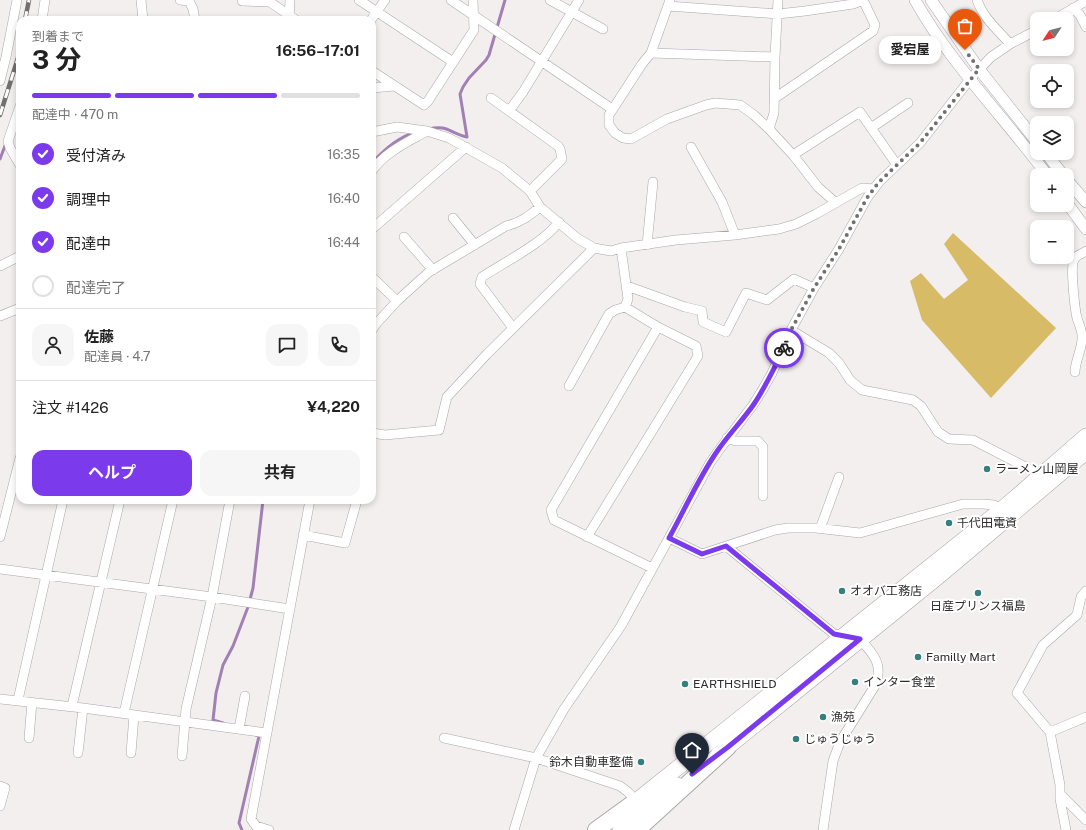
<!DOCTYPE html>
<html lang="ja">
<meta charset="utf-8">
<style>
:root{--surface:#fff;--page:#f6f6f6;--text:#222;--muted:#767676;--line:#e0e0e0;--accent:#7c3aed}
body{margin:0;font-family:"Public Sans","Noto Sans JP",sans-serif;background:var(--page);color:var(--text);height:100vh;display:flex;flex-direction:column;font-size:15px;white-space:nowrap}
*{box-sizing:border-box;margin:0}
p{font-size:13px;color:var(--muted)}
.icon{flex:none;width:22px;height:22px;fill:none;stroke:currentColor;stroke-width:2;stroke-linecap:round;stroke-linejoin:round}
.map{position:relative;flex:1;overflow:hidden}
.sheet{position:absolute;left:16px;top:16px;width:360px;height:488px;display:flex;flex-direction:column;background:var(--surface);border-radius:12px;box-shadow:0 2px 6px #0003}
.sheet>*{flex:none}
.needle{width:26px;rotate:234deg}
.fabs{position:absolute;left:1030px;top:12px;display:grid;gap:8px}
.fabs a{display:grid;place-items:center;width:44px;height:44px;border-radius:8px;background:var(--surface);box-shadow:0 2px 6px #0003;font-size:20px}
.pin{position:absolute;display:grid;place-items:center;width:34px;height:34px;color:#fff;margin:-41px -17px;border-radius:50% 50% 50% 0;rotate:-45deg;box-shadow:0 0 4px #0007}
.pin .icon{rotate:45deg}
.courier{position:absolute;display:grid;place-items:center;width:40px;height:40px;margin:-20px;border:3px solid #7c3aed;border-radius:50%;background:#fff;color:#222;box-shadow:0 1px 5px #0007}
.bubble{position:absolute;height:28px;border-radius:12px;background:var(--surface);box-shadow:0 2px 6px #0003;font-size:13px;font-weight:700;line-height:28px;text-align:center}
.overview em{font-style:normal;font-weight:700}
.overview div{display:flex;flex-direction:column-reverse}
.overview{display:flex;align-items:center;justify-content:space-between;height:68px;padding:0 16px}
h1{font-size:26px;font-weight:700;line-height:30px}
.bar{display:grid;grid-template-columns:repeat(4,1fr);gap:6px 4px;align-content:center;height:48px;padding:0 16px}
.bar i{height:5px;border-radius:3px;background:var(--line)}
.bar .selected{background:var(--accent)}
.bar p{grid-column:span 4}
.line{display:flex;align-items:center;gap:10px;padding:0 16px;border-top:1px solid var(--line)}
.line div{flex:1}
.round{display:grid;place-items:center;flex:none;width:42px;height:42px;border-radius:12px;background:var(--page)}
ol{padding:0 16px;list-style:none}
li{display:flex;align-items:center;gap:12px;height:44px}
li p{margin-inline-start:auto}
li .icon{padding:4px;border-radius:50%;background:var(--accent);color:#fff;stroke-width:4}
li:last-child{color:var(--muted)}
li i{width:22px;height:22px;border:2px solid var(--line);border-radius:50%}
.action{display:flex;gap:8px;margin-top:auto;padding:8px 16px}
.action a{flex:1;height:46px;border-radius:12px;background:var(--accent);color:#fff;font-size:16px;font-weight:700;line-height:46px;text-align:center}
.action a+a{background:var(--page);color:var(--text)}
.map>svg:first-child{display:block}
</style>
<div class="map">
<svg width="1086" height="830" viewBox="0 0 1086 830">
<rect width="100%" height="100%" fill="#f3efef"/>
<!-- green -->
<path fill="#d7bb66" d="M953,233L1056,328L991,398L922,320L910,281L921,273L944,299L968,280L944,244Z"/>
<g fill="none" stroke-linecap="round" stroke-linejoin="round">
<!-- stream -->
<path stroke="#a380b3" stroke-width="3" d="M429,129C447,124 451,134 467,137L460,94L463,87L469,78L486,60L489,55L505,0
M0,159L6,143
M372,163C383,151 398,137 414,133
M223,723L213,720L216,693L223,665L233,646L248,607L253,588L263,500
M242,830L239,823L259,736L256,735"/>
<!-- minor casing -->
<g stroke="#aba7a7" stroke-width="10">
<path id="minor" d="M141,0L143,20
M180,0L189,1L193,9L195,20
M359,0L453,62
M451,0L612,109
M550,0L603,29
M670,0L651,53L642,64L609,115V125L615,133L623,138L631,139L667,119L706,105L715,103L740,105L754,115L769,129L793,155L818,187L835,202
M977,0C983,18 998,30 1010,44
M242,1L270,2L296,20
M668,6L778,14L805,11L853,4L863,0
M1073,8L1080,15L1086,27
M289,19L290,0
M1055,19L1086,1
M42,20L45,0
M371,20L385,0
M651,53L775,57
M372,71L424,105L428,101L474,30L473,0
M0,81L6,57L17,0
M372,88L395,86
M491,98L558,146L560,149L562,159L530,191
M775,98L873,31L875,25L863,0
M20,106L8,141L10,148L20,165
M509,111L523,92L579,0
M871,128L908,103
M769,129L774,113L775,57L778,0
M372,132L397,127L427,131L449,138L502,168L530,191L540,207L577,238L594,248L605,250L611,251L621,248L676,240L735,235L779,229L796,224L816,214L862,188L874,189
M691,147L722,202L735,235
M793,155L860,112L897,165
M372,171C385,152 408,142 427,131
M453,218L475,245
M372,229L466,147
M404,237L433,270
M647,245L653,182
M0,266L20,256
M372,277L397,301
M627,286L685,307L702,311L703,322L726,332L746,293L767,300L794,279L814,288
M0,316L20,308
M513,328L480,284L482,277C506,261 542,244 559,222
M372,330L376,324L397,301L429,272L506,226C520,223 529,216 540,207
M791,330L829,353L839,363L850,380L862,390L913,400L921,406L938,432L949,439L973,440L1041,475
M1075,372C1075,360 1083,348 1082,336C1082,330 1079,324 1077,318C1075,310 1070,266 1074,260C1076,255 1082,254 1086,251
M569,386L609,314L615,310L625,307
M372,433L385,435L439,430L447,397L487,354L594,248
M727,438L736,441H758L763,447V496
M820,529L839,477
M303,535L345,543L357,500
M0,537L20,458
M587,537L698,356L696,346L658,327L625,307L628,299L621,248
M669,538L702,554L775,530L788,528H816L860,533L963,504H983L994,505L1002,509
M726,546L834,634L845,636
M652,568L554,520L551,510L658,327
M0,569L212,597L290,609
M1086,591L1081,597L1077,615L1043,645L1017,693L1050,732L1086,717
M0,699L83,708L267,733
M18,700L63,500
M72,706L120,500
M124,713L173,500
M239,729L245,696
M1050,732L1060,785V799L1066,830
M29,738L32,702
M444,738L536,758L620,786L628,792L636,801
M78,753L83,708
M131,753L134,715
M182,756L186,709L212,597L230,500
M0,786L5,788L0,806
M1060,794L1086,820
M269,830L256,826L251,819L310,500
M514,830L536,758L564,709L621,626L710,463L719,450L753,405L763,389L772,373L791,330L814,288L839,249L867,198L879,182L920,143L971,78L991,57L1010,44L1037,30
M823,830L833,761L840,742L876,684C883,663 873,654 860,639L858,638"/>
</g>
<!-- tertiary casing -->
<g stroke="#aba7a7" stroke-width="12">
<path id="tertiary" d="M915,0C950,63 1004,117 1047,175
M931,0L979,69L1037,142
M1046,153L1063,175
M1067,180L1086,202
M1067,203L1086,229"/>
</g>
<!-- trunk casing -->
<g stroke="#aba7a7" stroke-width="16">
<path id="trunk" d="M718,755L938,577L1086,452
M626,809L1002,509L1086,436
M620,830L677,785"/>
</g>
<!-- motorway casing -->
<g stroke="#aba7a7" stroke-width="18">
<path id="motorway" d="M596,830L636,801
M637,830L728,747"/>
</g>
<!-- minor -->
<use href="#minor" stroke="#fff" stroke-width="9"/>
<!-- tertiary -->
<use href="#tertiary" stroke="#fff" stroke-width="11"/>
<!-- trunk -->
<use href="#trunk" stroke="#fff" stroke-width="15"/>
<!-- motorway -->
<use href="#motorway" stroke="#fff" stroke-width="16"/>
<!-- rail casing -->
<g stroke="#726f6f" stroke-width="4.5">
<path id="rail" d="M25,20L29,0
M0,115L18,58L20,46"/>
</g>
<!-- rail -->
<use href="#rail" stroke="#fff" stroke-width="3" stroke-dasharray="9" stroke-linecap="butt"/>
</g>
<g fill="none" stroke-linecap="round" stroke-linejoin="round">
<!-- done -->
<path stroke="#727070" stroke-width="4" stroke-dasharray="0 7.2" d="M784,348L791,330L814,288L839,249L867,198L879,182L920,143L979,69L965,50"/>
<!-- route -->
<path stroke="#7c3aed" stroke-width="5" d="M692,774L728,747L860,639L834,634L726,546L702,554L669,538C685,509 699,477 718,450C729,434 743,420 754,404C766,386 775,367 784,348"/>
</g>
<!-- markers -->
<g fill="#367f7e" stroke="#fff" stroke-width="1.5">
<circle cx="987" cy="469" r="4"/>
<circle cx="949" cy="523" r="4"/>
<circle cx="842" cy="591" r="4"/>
<circle cx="978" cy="593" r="4"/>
<circle cx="918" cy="657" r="4"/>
<circle cx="855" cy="682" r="4"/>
<circle cx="685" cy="684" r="4"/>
<circle cx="823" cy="717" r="4"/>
<circle cx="796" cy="739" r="4"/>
<circle cx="641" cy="762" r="4"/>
</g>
<g text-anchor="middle" stroke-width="4" stroke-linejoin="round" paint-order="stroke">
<!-- poi labels -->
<g font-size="12" fill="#2d2b2b" stroke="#fff" text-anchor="start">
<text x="995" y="473">ラーメン山岡屋</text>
<text x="957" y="527">千代田電資</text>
<text x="850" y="595">オオバ工務店</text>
<text x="978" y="610" text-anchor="middle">日産プリンス福島</text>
<text x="926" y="661">Familly Mart</text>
<text x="863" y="686">インター食堂</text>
<text x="693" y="688">EARTHSHIELD</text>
<text x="831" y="721">漁苑</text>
<text x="804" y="743">じゅうじゅう</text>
<text x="633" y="766" text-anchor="end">鈴木自動車整備</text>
</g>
</g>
</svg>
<div class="fabs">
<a><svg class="needle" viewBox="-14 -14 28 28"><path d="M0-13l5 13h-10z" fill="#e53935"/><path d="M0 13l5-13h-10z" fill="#767676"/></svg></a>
<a><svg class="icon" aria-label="locate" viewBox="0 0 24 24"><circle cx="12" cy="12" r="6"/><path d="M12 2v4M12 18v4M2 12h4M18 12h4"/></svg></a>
<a><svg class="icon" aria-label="layers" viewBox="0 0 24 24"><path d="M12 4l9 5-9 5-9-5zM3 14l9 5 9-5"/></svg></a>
<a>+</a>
<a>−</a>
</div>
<div class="pin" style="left:965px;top:50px;background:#ea580c"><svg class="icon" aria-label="bag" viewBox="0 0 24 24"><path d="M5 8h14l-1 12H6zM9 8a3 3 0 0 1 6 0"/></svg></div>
<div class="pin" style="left:692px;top:774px;background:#1f2937"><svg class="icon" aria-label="home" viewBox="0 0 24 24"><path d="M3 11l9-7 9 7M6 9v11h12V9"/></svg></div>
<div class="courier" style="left:784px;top:348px"><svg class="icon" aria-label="bike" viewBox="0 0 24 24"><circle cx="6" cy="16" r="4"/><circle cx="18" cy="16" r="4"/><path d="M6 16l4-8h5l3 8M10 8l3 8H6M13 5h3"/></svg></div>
<div class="bubble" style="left:879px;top:36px;width:62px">愛宕屋</div>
<section class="sheet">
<div class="overview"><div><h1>3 分</h1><p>到着まで</p></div><em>16:56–17:01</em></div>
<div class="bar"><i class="selected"></i><i class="selected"></i><i class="selected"></i><i></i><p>配達中 · 470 m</p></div>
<ol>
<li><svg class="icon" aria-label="check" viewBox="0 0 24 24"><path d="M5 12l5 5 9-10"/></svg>受付済み<p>16:35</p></li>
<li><svg class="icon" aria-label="check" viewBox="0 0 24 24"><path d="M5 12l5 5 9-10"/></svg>調理中<p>16:40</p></li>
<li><svg class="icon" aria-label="check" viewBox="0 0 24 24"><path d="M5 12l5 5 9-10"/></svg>配達中<p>16:44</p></li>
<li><i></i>配達完了</li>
</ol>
<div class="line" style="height:72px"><a class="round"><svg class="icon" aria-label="person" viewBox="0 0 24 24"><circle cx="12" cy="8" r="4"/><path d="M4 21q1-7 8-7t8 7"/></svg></a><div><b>佐藤</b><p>配達員 · 4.7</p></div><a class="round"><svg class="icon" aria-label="chat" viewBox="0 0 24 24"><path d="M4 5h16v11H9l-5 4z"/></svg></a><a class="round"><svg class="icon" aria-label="phone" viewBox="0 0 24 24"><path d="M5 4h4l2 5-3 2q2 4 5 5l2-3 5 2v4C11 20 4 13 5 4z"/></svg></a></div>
<div class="line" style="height:52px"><div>注文 #1426</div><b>¥4,220</b></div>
<div class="action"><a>ヘルプ</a><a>共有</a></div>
</section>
</div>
